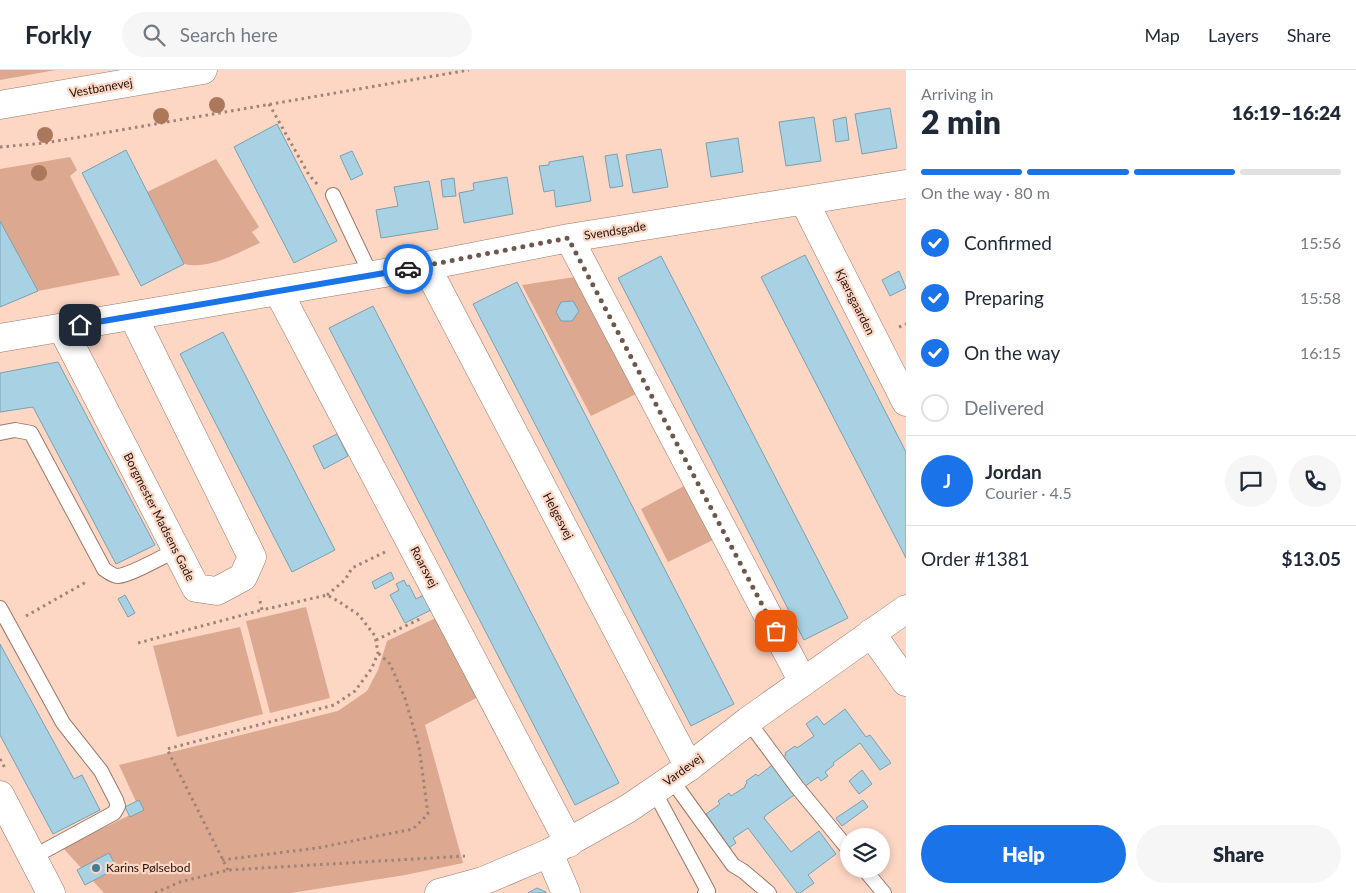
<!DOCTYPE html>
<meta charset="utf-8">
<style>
:root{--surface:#fff;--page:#f6f6f7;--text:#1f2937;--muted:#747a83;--line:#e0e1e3;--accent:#1a73e8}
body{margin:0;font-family:Lato,sans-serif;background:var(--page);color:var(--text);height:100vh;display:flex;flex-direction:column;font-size:19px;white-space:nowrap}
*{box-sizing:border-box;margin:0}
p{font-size:16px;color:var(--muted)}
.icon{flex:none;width:28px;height:28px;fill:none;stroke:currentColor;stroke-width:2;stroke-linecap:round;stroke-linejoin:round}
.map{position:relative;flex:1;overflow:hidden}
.drawer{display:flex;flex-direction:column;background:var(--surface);width:450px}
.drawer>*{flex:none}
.fabs{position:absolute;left:840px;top:758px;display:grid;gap:10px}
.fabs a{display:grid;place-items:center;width:50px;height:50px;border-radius:50%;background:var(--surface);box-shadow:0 2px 8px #0003;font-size:25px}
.pin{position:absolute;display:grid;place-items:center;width:42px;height:42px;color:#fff;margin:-21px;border-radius:10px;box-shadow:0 2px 8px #0006}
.courier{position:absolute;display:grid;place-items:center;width:50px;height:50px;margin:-25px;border:4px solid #1a73e8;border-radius:50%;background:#fff;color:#222;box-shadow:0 1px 6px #0007}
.head em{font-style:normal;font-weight:800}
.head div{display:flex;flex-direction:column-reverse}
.head{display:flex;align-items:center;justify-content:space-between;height:85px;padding:0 15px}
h1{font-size:32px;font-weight:800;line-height:38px}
.bar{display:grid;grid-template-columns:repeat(4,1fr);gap:8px 5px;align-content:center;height:60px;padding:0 15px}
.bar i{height:6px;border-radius:4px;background:var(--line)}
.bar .selected{background:var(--accent)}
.bar p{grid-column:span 4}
.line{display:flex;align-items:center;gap:12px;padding:0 15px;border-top:1px solid var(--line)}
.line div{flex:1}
.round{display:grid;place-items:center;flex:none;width:52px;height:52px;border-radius:26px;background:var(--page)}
ol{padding:0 15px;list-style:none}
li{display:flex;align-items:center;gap:15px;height:55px}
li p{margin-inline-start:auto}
li .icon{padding:5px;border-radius:50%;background:var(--accent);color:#fff;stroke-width:4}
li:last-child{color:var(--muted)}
li i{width:28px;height:28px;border:2px solid var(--line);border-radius:50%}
.primary-button{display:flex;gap:10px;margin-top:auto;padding:10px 15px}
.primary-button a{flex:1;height:58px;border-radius:30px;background:var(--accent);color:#fff;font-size:20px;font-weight:800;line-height:58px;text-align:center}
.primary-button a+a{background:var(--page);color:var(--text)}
header{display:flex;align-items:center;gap:30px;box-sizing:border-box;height:70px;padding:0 25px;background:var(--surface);border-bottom:1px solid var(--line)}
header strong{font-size:24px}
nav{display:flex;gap:28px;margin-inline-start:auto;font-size:18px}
.search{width:350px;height:45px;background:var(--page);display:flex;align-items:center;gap:12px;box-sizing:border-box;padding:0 18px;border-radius:28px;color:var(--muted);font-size:19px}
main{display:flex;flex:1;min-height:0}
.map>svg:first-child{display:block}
</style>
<header>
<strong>Forkly</strong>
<div class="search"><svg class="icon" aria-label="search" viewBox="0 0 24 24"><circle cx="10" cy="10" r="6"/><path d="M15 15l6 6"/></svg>Search here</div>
<nav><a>Map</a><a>Layers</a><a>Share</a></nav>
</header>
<main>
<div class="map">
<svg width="906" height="823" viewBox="0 0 906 823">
<rect width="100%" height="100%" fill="#fdd6c4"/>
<!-- green -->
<path fill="#dda890" d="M0,0H56L0,10Z
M70,87L77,100L70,106L120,205L38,221L0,151V99Z
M216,89L259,157L252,162L260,173C237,183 209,200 184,194L147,122Z
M575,207L638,323L591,346L522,215Z
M686,415L715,469L668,492L641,439Z
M306,537L330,628L270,643L246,551Z
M438,547L480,626L425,655L463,793L405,805L291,823H104L63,778L140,740L119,695L338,641L367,621L378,600L387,571Z
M240,557L263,644L177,667L153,576Z"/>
<!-- building -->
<path fill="#a8d2e4" stroke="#78a0b1" d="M890,38L897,78L862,84L855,44Z
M814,47L821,91L786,96L779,52Z
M846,47L849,70L836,72L833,50Z
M277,54L337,171L294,193L234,77Z
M738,68L743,102L711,107L706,73Z
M661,79L668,117L633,123L626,85Z
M126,80L184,194L141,216L82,103Z
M352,81L363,104L351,110L340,86Z
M617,84L623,116L610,118L605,86Z
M583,86L591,131L556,137L554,120L544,122L539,96L549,95V92Z
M507,107L513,144L464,153L459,123L474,120L473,113Z
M454,108L456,126L443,127L441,110Z
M429,111L438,159L381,168L376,140L398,136L394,117Z
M0,151L38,221L0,237Z
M805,185L906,382V488L761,207Z
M661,186L848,548L804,570L618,208Z
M899,201L906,218L890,226L882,210Z
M517,212L734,634L691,656L473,234Z
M573,231L579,241L572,251H561L556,242L561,232Z
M373,236L619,713L575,735L329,258Z
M223,262L335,480L292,502L180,284Z
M58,292L155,475L116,494L33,337L0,342V303Z
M337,364L348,386L324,399L313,376Z
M391,502L394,509L375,519L372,512Z
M404,510L407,516L409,515L416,529L426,524L433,539L405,553L390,525L399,520L396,514Z
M125,525L135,543L128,547L118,529Z
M0,574L74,709L82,705L100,740L53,764L0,665Z
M845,639L866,667L870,665L891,693L880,700L860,673L833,693L834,695L825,702L828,706L821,711L818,707L804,717L783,687L786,685L785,683L795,676L797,678L814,666L806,654L817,646L824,655Z
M775,693L797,723L766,745L764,748L791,782L819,761L836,784L808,805L814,813L800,823H797L748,758L733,768L736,773L729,778L706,744L720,734L718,731L729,723L731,726L745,717V715L747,713L746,711L756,704L758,706Z
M862,700L872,714L859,724L849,711Z
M139,730L144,740L130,747L125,737Z
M863,730L868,737L842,756L836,748Z
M109,783L117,798L85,815L77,800Z
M537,818L546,822V823H528Z"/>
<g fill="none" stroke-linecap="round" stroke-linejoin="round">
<!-- service casing -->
<g stroke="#9b7868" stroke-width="16">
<path id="service" d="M333,125L371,205
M0,363L15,360L31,363L104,499C108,502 113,506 118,506C131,505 163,486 177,480
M0,538L63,653L101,701L116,730L118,736L114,743L33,787
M748,651L797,717L849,780
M671,709L733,795L743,801L769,823
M654,721L708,821L705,823
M864,799L884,823"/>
</g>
<!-- minor casing -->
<g stroke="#9b7868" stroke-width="29">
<path id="minor" d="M0,35L203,0
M804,131L906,332
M569,168L803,612
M426,196L689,697
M278,221L569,773
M62,258L196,518L217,521L243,507L252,487L133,246
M0,268L426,196L569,168L906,114
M871,563L906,612
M549,783L566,823"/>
</g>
<!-- tertiary casing -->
<g stroke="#9b7868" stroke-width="29">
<path id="tertiary" d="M439,823L483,811L549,783L629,738L689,697L748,651L906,539"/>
</g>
<!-- secondary casing -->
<g stroke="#9b7868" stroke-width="29">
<path id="secondary" d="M0,725L51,823"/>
</g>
<!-- path -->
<path stroke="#9f8376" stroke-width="3" stroke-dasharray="2.5 4" stroke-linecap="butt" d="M269,34L309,105L318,115
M0,77L45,73L469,0
M899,257L906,254
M327,525L345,510L352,498L385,482
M26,546L88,511
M376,570L420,549
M138,573L262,540
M0,689L5,698
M222,790L317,778L413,759L428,744L419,677L405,628L390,594L378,583
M228,800L167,679L334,635L355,621L372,598L378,583L375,566L359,545L338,531L327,525L262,540L259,527
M155,823L180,812L228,800L465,786"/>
<!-- service -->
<use href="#service" stroke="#fff" stroke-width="14"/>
<!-- minor -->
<use href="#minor" stroke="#fff" stroke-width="28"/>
<!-- tertiary -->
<use href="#tertiary" stroke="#fff" stroke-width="28"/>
<!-- secondary -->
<use href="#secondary" stroke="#fff" stroke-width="28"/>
</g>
<!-- trees -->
<g fill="#ac785b">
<circle cx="217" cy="35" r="8"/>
<circle cx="161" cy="46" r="8"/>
<circle cx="45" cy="65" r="8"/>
<circle cx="39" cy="103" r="8"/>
</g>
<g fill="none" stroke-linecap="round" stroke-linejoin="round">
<!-- done -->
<path stroke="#6e584d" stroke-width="5" stroke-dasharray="0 9" d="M408,199L568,168L776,561"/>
<!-- route -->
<path stroke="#1a73e8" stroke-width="6" d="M80,255L408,199"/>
</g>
<!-- markers -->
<circle fill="#417d94" stroke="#fdd6c4" stroke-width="2" cx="96" cy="798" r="5"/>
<g text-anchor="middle" stroke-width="4.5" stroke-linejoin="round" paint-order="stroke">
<!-- street labels -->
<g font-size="12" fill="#21140d" stroke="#fdd6c4">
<text transform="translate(101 18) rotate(-10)" y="4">Vestbanevej</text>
<text transform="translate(615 161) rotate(-9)" y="4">Svendsgade</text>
<text transform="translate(855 232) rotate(63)" y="4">Kjærsgaarden</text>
<text transform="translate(558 446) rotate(62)" y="4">Helgesvej</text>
<text transform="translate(159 447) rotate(63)" y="4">Borgmester Madsens Gade</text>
<text transform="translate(424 497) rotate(62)" y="4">Roarsvej</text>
<text transform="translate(683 700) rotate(-36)" y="4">Vardevej</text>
</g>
<!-- poi labels -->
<g font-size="12" fill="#21140d" stroke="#fdd6c4" text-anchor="start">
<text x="106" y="802">Karins Pølsebod</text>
</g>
</g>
</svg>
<div class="fabs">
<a><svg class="icon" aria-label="layers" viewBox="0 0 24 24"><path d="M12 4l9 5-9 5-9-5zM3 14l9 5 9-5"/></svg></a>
</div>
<div class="pin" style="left:776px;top:561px;background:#ea580c"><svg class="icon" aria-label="bag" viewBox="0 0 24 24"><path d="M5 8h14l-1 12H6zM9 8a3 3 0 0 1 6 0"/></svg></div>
<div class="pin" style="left:80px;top:255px;background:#1f2937"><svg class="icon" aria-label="home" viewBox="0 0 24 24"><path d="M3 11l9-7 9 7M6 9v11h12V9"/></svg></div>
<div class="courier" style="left:408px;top:199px"><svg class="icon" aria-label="car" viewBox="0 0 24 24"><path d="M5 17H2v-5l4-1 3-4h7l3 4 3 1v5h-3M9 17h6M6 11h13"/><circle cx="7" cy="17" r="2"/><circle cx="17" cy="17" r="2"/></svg></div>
</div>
<section class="drawer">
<div class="head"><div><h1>2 min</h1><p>Arriving in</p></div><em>16:19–16:24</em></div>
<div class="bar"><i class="selected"></i><i class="selected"></i><i class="selected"></i><i></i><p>On the way · 80 m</p></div>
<ol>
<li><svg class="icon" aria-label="check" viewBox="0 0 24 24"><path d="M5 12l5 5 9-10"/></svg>Confirmed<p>15:56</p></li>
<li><svg class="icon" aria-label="check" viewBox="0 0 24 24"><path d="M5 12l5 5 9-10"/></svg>Preparing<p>15:58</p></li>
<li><svg class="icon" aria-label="check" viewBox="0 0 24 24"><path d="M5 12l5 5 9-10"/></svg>On the way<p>16:15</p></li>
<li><i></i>Delivered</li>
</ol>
<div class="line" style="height:90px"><b class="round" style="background:var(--accent);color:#fff">J</b><div><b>Jordan</b><p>Courier · 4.5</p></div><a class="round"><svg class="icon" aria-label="chat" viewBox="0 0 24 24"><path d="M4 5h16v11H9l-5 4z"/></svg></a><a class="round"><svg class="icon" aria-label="phone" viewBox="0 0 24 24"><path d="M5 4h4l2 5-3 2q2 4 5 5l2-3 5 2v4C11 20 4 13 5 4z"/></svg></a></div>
<div class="line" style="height:65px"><div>Order #1381</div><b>$13.05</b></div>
<div class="primary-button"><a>Help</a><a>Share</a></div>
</section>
</main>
